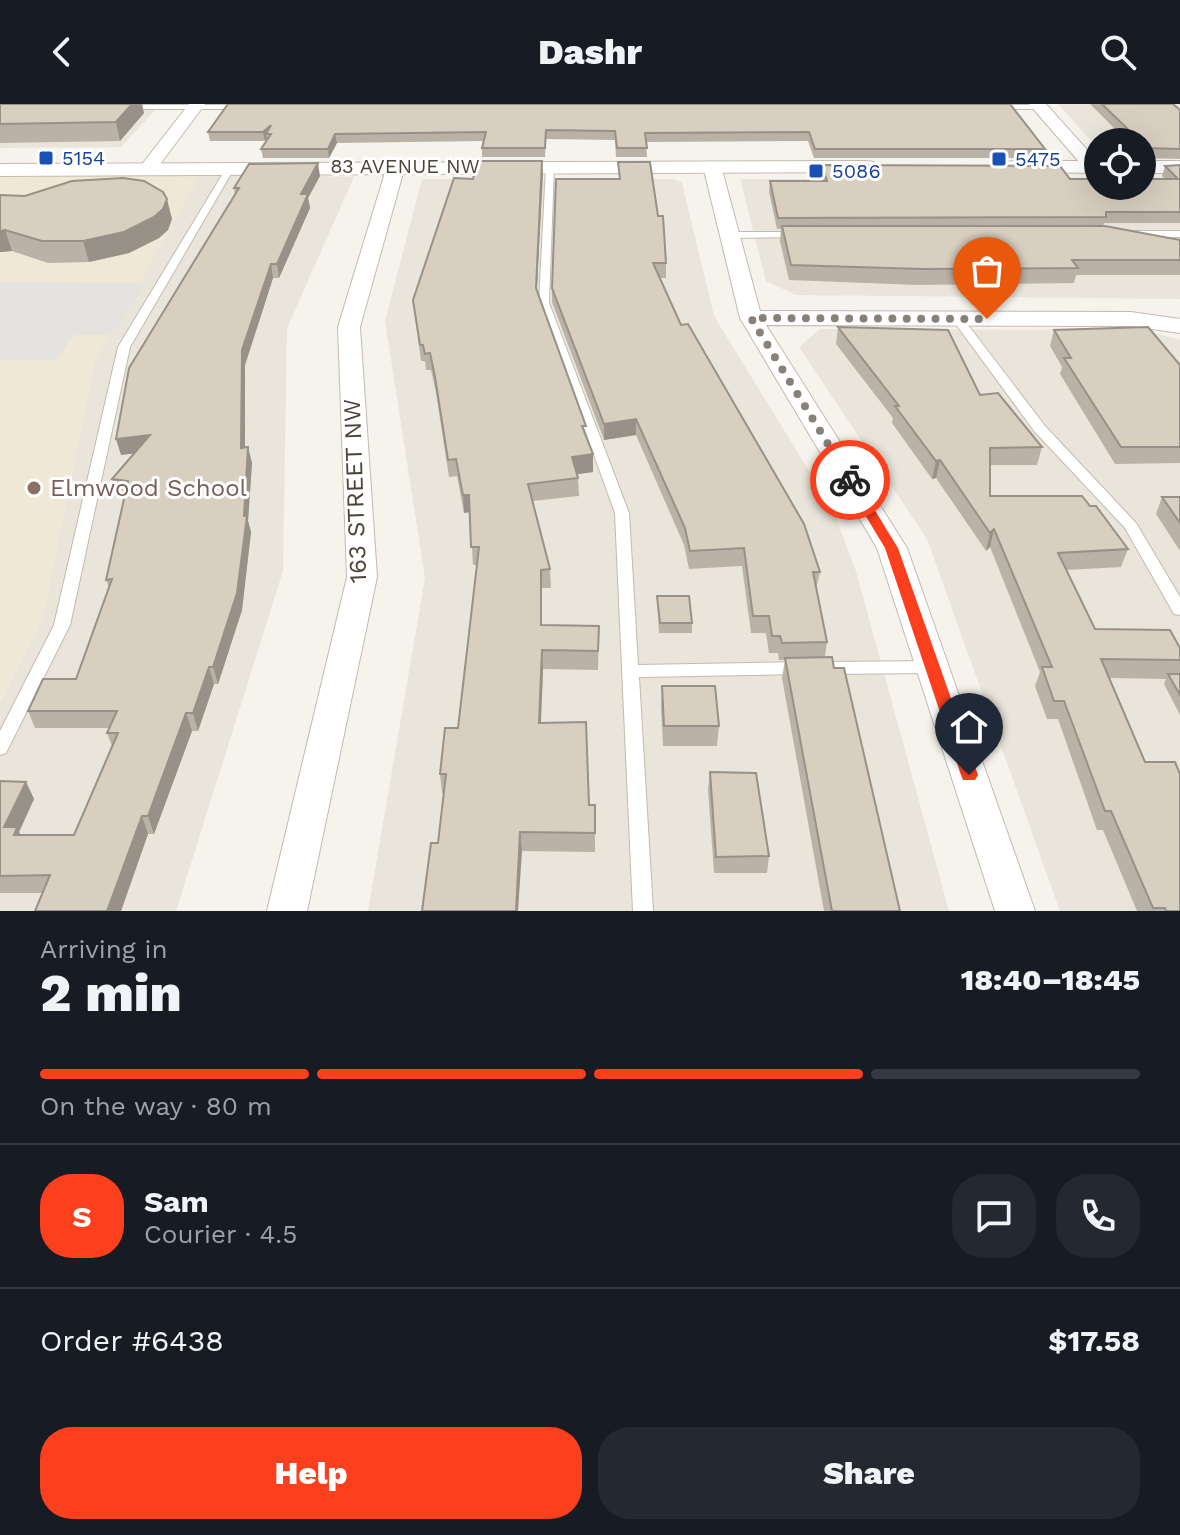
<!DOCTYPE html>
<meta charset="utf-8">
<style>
:root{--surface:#171b24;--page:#242831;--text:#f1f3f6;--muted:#9ea1a6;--line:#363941;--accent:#fc3f1d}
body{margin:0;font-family:"Work Sans",sans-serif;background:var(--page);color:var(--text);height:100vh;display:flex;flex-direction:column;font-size:30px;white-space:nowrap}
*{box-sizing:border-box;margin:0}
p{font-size:26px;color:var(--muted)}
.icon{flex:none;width:44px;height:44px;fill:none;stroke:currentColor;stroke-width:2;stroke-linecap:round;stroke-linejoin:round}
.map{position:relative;height:807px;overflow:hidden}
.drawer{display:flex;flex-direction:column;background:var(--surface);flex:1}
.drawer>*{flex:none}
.fabs{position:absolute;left:1084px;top:24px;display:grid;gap:16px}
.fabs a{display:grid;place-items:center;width:72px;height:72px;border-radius:50%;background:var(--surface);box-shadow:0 8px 32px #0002;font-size:40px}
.pin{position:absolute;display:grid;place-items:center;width:68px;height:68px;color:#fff;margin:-82px -34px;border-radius:50% 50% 50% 0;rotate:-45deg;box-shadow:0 0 8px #0007}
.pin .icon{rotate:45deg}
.courier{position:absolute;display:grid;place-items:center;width:80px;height:80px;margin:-40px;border:6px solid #fc3f1d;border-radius:50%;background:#fff;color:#222;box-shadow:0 2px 10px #0007}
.head em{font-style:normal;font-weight:800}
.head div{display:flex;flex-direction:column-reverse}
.head{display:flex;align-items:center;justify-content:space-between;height:136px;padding:0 40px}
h1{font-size:52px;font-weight:800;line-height:60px}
.bar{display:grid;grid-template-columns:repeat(4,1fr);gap:12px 8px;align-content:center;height:96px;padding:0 40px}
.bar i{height:10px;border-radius:6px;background:var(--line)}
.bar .selected{background:var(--accent)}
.bar p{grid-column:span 4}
.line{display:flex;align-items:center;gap:20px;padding:0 40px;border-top:2px solid var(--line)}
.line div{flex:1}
.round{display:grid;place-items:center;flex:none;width:84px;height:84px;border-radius:32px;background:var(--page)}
.cta{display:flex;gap:16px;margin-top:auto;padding:16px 40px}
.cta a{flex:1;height:92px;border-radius:32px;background:var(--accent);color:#fff;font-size:32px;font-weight:800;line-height:92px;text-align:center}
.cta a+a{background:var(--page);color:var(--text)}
header{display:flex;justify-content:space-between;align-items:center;height:104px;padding:0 40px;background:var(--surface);font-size:36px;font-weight:800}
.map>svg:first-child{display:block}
</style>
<header><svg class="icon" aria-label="back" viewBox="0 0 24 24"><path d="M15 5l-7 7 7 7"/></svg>Dashr<svg class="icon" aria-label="search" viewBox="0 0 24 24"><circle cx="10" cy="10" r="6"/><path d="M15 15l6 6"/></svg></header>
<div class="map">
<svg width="1180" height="807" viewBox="0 0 1180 807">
<rect width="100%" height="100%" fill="#f6f3ec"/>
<!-- residential -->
<path fill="#eae5da" d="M0,0H161L121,43L0,44Z
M1058,0H1180V43L1142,38H1098L1097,43Z
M201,69L354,73L287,224L283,467L176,807H0V598L43,512L95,255Z
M422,75H673L682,79L714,212L833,406L856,467L949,807H368L425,474L385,217Z
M740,75H1098V82H1142V75H1180V195L796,191L766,177Z
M820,225L1144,226L1180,236V807H1060L927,435L799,243Z"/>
<!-- education -->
<path fill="#efe8d6" d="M201,69L95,255L43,512L0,597V73Z"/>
<!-- parking -->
<path fill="#e5e3e0" d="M0,178L146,179L112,231H74L56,256H0Z"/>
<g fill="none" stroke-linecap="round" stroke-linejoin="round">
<!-- service casing -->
<g stroke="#c2bbae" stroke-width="2">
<path id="service" d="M121,1H244L248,3L244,5H124L120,3Z
M993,1H1040L1044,3L1040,5H993Z
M550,59L554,62L549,199L629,409L638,561L802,558L808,560L810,564L808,568L802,570L639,573L653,807H633L615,409L539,199L546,62Z
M228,61L235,63L130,243L70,521L6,649L0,651V627L54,521L118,243Z
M1180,127V133H1128L1123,130L1128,127Z
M800,128L805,131L803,133L730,134L725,131L730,128Z
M958,212L962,213L1045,322L1136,419L1180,493V511L1174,510L1125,424L1035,328L952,215Z
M932,557L938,559L940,563L938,567L932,569L827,570L821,568L819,564L821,560L827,558Z"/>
</g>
<!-- minor casing -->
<g stroke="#c2bbae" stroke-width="2">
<path id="minor" d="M189,0H205L155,67H143V59Z
M1029,0H1046L1098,58V67H1087Z
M396,57L405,62L360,223L377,473L307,807H267L347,473L338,223L387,62Z
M712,57L721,62L760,207L1131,208L1180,215V229L1131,222L766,221L907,444L1035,807H995L877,444L740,214L703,62Z"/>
</g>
<!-- tertiary casing -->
<g stroke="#c2bbae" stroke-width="2">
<path id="tertiary" d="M866,57L874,58L877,63L874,68L0,72V60Z
M1014,57H1098V69L1006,68L1003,63L1006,58Z
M1142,57H1180V69H1142Z"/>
</g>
<!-- service -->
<use href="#service" fill="#fff" fill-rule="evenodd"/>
<!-- minor -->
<use href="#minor" fill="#fff" fill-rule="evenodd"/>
<!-- tertiary -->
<use href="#tertiary" fill="#fff" fill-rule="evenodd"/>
</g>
<!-- wall -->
<path fill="#bab2a6" d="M0,0L144,9L120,37L0,39Z
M1010,0L1045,45L1043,54H814L808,37L646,38L647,53H616L615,36L546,35L545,53H482V44L483,37L337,39L329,54H263L261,45L267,35L265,37H210L208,28Z
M1090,0H1173L1180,6V55L1144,54L1142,52V38H1128Z
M542,57L537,187L593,350V368L577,370L578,374L579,392L532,397L550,465L551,484H542L541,521L599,522L598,566L543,565L541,619L589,701H595V748L522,747L438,739L444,689H442L440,670L458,624L477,461H473L470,408L464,409L457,372L449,373L436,289L431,266H426L425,257H421L413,196L473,75Z
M618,58L666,159V174H660L681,221L820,468L816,485L827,538L825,553L900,807H824L782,574L785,556H779L778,549H769L766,529H751L742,462L689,465L684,441L636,331L604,336L552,198V184L619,75Z
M822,61L1070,75H1165L1162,72L1165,62L1180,61V119H1104L1103,122L1180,136V171H1076L1074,179L918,181L789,176L780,137L781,125H777L769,88L770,77H822L820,72Z
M320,72L308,94L310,104L279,174H273L245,261V343L252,359L248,417L251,428L242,506L218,580H214L198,627H192L154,730H148L121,807H35L42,789H0V677L26,678L34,695L19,728L21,731H74L112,642L107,629L109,624H35L28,607L76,575L109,484L106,476L125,392L117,391L112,375L134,349L121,351L235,90L234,84Z
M0,91L172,115L168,126L159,134L129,149L89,158L48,159L12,147L0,148Z
M838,223L980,291L1042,343L1037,361H990V392L1128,445L1121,463L1066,466L1095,525L1180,544V611L1164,580L1166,575L1109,574L1180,807H1137L1103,726H1097L1058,615H1047L1035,582L1040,568L990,443L986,447L936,374L932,375L892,319L893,314L836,240Z
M1054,226L1180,261V359L1115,360L1060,270L1062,263L1050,242Z
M1162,393H1180V447L1156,410Z
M657,492L692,519V529H659Z
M662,582L719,622L717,642H663L661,603Z
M710,668L769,752L767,769H714L708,685Z"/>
<!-- shaded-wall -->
<path fill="#979187" d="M132,0H142L144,9L120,37L116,18Z
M271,21L266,30L267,35L265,37L263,28Z
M335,30L337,39L329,54L328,45Z
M542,57L543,71L536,200V184Z
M318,59L320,72L308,94L310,104L279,174L277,160L301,90Z
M167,95L172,115L168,126L159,134L129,149L89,158L83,137Z
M5,126L12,147L0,148V127Z
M271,160L273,174L245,261V360L241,344L242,246Z
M636,315V331L604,336V320Z
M150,331L155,347L121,351L116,335Z
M248,343L252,359L248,417L251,428L242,506L218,580L213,563L244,412Z
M593,350V368L572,371V353Z
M940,356L936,374L932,375L936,357Z
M463,391H469L470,408L464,409Z
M994,425L990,443L986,447L990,429Z
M542,546L543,565L540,638L539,619Z
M209,563L214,580L198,627L193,609Z
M186,609L192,627L154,730L148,712Z
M26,678L34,695L19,728L26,741L4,723Z
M142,712L148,730L121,807H107Z
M520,728L522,747L518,807H516Z"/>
<!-- building -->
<path fill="#d8cfc1" stroke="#979187" stroke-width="2" d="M0,0H132L116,18L0,20Z
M228,0H1010L1045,45H815L809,28L645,29L647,44H617L615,27L546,26L545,44H482L486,28L335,30L328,45H261L271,30H266L271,21L263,28H208Z
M1102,0H1173L1180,6V45L1147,44Z
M477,57H542L536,184L586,322H582L593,350L572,353L578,374L528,380L550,465L541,466V521L599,522L598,547L542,546L539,619L586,618L589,701H595V729L520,728L516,807H422L431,739H438L446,670H440L445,624H458L479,443H471L469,391H463L456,355L448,356L435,273L430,249L425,250L423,241H420L413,196L454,74L473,75Z
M618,58H650L658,112H663L666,159H653L681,221L688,220L804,420L820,468H813L827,538L782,539L780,532H772L769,512H753L744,444L690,447L685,424L636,315L604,320L552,184L556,75H620Z
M318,59L301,90H308L277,160H271L242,246L241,344L248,343L244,412H247L237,489L213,563H209L193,609H186L148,712H142L107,807H35L50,771L0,772V677L26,678L4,723H17L14,731H74L118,629H107L117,607H28L43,575H76L112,475L106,476L128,377L112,375L150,331L116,335L129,264L239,84H234L249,60Z
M822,61L1060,62L1070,75H1098V82H1142V75H1178L1165,62L1180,61V108H1106V113L778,114L770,77H827Z
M123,74L144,77L163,88L167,95L163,105L154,113L124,128L83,137H42L5,126L0,127V91L25,92L72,77Z
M782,122H1105L1180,136V156H1072L1078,164L921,165L791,161Z
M838,223L948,226L980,291L998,289L1042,343L990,344V392H1082L1090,402H1096L1128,445L1058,449L1095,525L1170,526L1180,544V556L1101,555L1145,658H1175L1180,670V807H1166L1165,804H1153L1111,707H1105L1064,597H1054L1042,563H1052L994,425L990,429L940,356L936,357L895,302H899Z
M1148,223L1180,261V343H1121L1064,254H1071L1054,226Z
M1162,393H1180V419Z
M657,492H689L692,519H660Z
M832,553L834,564H844L900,807H832L785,554Z
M1168,570H1180V591Z
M662,582H715L719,622H664Z
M710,668L756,669L769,752L716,753Z"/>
<!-- route -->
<path fill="#fc3f1d" d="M846,374H855L898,444L978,671L975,676H963L961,671L885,444L844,376Z"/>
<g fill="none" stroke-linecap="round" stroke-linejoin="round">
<!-- done -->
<path stroke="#878178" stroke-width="8" stroke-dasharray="0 14.4" d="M850,376L751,214L987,215"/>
</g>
<!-- markers -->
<g fill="#1a4fb4" stroke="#fff" stroke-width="3">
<rect x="38" y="46" width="16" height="16" rx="4"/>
<rect x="991" y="47" width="16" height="16" rx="4"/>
<rect x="808" y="59" width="16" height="16" rx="4"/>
</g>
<circle fill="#8d6e63" stroke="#fff" stroke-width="3" cx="34" cy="384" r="8"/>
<g text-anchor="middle" stroke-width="6" stroke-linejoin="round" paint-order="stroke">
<!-- far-transit labels -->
<g font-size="20" fill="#164399" stroke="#fff" text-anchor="start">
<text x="62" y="61">5154</text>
<text x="1015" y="62">5475</text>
<text x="832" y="74">5086</text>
</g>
<!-- far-street labels -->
<g font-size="20" fill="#4b4439" stroke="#fff">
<text x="405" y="69">83 AVENUE NW</text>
</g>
<!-- education labels -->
<g font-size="24" fill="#785e54" stroke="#fff" text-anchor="start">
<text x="50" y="392">Elmwood School</text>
</g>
<!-- street labels -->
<g font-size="24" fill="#4b4439" stroke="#fff">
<text transform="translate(355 387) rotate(-92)" y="8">163 STREET NW</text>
</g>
</g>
</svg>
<div class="fabs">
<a><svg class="icon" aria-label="locate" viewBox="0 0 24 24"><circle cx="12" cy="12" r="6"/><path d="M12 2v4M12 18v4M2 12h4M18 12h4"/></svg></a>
</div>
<div class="pin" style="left:987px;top:215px;background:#ea580c"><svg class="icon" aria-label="bag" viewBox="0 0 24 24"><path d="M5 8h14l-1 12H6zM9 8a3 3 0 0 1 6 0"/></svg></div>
<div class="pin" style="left:969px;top:671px;background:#1f2937"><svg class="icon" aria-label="home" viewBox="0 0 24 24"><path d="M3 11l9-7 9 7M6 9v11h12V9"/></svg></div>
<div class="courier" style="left:850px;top:376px"><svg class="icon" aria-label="bike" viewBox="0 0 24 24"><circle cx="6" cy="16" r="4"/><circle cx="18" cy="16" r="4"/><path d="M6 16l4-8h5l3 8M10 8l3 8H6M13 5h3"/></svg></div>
</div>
<section class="drawer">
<div class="head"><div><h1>2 min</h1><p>Arriving in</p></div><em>18:40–18:45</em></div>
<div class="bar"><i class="selected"></i><i class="selected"></i><i class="selected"></i><i></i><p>On the way · 80 m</p></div>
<div class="line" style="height:144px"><b class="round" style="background:var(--accent);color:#fff">S</b><div><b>Sam</b><p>Courier · 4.5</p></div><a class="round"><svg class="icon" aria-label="chat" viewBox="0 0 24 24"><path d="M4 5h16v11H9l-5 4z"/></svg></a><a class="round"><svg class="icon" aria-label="phone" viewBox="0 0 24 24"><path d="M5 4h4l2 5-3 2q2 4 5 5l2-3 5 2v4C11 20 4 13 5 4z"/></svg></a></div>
<div class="line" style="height:104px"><div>Order #6438</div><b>$17.58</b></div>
<div class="cta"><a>Help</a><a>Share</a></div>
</section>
